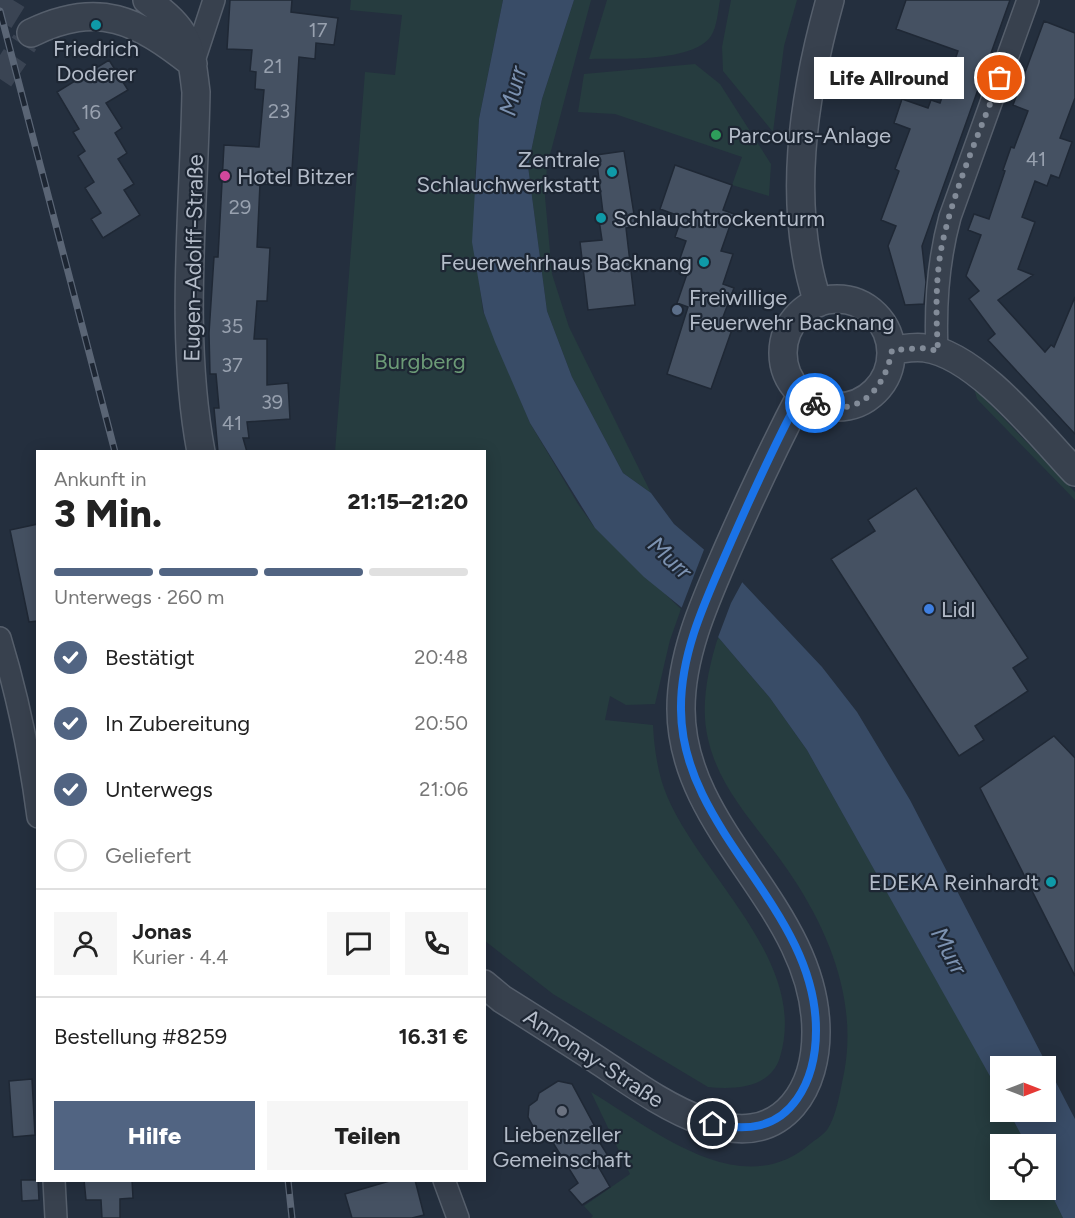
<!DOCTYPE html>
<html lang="de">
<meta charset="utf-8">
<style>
:root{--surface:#fff;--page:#f6f6f6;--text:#222;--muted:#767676;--line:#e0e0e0;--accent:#516482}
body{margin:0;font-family:Figtree,sans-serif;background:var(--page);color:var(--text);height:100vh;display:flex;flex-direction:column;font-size:22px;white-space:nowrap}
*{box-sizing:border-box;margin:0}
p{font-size:20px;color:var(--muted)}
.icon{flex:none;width:33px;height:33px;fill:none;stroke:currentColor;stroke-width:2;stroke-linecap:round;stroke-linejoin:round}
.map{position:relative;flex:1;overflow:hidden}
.drawer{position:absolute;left:36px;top:450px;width:450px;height:732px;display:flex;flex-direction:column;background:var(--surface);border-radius:0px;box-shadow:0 3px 15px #0003}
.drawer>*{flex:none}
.needle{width:39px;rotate:90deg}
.controls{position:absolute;left:990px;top:1056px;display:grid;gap:12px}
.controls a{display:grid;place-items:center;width:66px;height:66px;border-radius:0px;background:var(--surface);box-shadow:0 3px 15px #0003;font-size:30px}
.pin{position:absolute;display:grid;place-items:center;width:51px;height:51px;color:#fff;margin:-26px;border:3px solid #fff;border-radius:50%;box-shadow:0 2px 6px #0007}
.courier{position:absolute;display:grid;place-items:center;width:60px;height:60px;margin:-30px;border:4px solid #1a73e8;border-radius:50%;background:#fff;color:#222;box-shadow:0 2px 8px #0007}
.bubble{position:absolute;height:42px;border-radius:0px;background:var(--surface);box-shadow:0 3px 15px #0003;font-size:20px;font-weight:800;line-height:42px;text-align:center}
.headline em{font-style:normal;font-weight:800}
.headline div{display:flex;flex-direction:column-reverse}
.headline{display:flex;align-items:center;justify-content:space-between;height:102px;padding:0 18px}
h1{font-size:39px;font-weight:800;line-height:45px}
.bar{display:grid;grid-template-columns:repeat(4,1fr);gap:9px 6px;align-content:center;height:72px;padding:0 18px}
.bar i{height:8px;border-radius:4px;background:var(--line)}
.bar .current{background:var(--accent)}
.bar p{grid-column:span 4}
.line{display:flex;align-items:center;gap:15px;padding:0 18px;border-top:2px solid var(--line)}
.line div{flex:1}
.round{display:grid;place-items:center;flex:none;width:63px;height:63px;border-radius:0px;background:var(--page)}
ol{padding:0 18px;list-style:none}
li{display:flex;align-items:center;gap:18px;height:66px}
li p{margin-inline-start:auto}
li .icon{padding:6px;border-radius:50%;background:var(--accent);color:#fff;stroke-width:4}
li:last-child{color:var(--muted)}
li i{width:33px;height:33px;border:3px solid var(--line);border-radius:50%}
.button{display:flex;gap:12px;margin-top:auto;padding:12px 18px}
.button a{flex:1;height:69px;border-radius:0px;background:var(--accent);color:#fff;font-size:24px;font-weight:800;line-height:69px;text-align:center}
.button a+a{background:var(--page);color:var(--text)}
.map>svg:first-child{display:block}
</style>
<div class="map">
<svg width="1075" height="1218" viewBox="0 0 1075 1218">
<rect width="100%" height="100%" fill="#242f3e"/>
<!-- green -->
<path fill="#263c3f" d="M351,0H503L479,119L475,180L477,267L483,311L530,423L578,504L595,528L681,609L670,640L655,704L626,705L610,696L605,720L653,725C654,748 658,775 667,796C701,877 809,961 780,1057C771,1088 735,1090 708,1087L553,994L485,941L484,452H335L365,72L395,75L402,15L350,10Z
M574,0H591L547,166L545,197L552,274L569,327L651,493L623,473L572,377L547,311L528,166L542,99Z
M607,0H720C718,11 717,27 711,36C693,63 619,58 589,59Z
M731,0H797L784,46L773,132L723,71L722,47Z
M695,64L720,84L771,164L769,196L732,185L742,157L615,114L578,112L584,74Z
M974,388L1075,492V500L977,399Z
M718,637L770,698L807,750L989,1073L1000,1095V1112H1009L1026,1144H1000V1190H1046V1183L1063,1218H591L593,1216L584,1206L630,1174L591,1092C653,1129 741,1204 810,1144C815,1140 823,1135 827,1130C837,1115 840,1091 844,1073C857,1005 832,938 795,881C766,834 721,796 708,739C700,705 708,670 718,637Z"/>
<!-- water -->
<path fill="#394c67" d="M503,0H574L542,99L528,166L547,311L572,377L623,473L651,493L674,524L742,582L822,667L857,712L910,800L1075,1119V1218H1063L1046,1183V1144H1026L1009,1112H1046V1066H1000V1094L807,750L770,698L718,637L644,577L595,528L530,423L495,342L484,313L472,242L479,119Z"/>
<!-- pier -->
<path fill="#242f3e" d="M705,547L744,579L731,603L717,640L680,612Z"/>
<!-- building -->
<path fill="#455162" stroke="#1f2835" stroke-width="1.5" d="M230,0H292L291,12L338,18L334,45L316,43L315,59L299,57L291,186L260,184L257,247L270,248L267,301H257L254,339H267V385L288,383L290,419L247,422L249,438H243L247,452H218L214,408H219L216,374H210L209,333L214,257H218L224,145L259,147L264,90L255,89L256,72L250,71L252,50L227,49Z
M906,0H1010L922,246L926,282L924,304L905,305L888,246L896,226L881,220L899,171L895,169L910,129L894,123L902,99L928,108L931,100L940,103L958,51L896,29Z
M1044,21L1075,33V98L1060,138L1072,142L1059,178L1051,175L1047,186L1035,181L1022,217L1035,222L1018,269L1033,275L998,300L1045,352L1051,345L1054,347L1075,297V434L988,340L995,334L969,299L979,291L966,276L981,235L968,230L974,214L989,219L1005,171L1003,170L1011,147L1014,148L1028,111L1013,105Z
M109,60L128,90L106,103L122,128L115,133L127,153L118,159L134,184L124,190L140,215L103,238L91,219L101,213L85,188L94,182L78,156L85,151L73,132L79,129L57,92Z
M624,151L636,227L626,228L635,305L588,310L580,242L602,240L598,213H603L596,155Z
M675,165L732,185L723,210L734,214L721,251L733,254L723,284L734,288L723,317L735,321L711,389L667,374L688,307L677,303L687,274L676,270L686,241L675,237L682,217L660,209Z
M916,488L1028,658L1013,668L1028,691L975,726L984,740L959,756L831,559L875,531L868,520Z
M38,524V621L29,622L10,530Z
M1054,736L1075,758V976L980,788Z
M32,1079L35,1135L13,1137L9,1081Z
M558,1081L572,1084L594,1125L590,1127L610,1159L598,1166L610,1187L582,1205L569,1190L578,1183L547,1133L535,1130L528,1117L529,1106L537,1100L539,1093Z
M21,1180H38L39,1200L22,1201Z
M84,1180H132L133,1198L120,1199V1218H102L101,1200H86Z
M393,1180H415L424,1215L412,1218H352L345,1194Z"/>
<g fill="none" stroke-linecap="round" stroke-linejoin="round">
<!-- tertiary-tunnel -->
<path stroke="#3a4453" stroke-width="27" stroke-dasharray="27 14" stroke-linecap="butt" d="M0,21L13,0
M0,79L25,42"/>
<!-- minor casing -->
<g stroke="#565f6c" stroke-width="24">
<path id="minor" d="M193,64L214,0
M937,351C935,306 938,261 950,217L1028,0
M0,638C18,697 30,756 38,817
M54,1180L56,1218
M444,1180L458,1218"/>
</g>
<!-- tertiary casing -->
<g stroke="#565f6c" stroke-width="30">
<path id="tertiary" d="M147,0C189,31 190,42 196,92C194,210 179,334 201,452
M31,33C99,0 137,20 193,64
M783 353a54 54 0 1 1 108 0a54 54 0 1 1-108 0Z
M818,303C786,205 803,97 830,0
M892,350C903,349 914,346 925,348C977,355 1039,434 1075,472
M484,984L502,999C534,1019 565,1039 596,1059C645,1091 740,1167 793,1105C810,1085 816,1057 816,1032C816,907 681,833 681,709C681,652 707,597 729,546C752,494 775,445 801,395"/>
</g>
<!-- minor -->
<use href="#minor" stroke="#38414e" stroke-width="21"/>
<!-- tertiary -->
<use href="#tertiary" stroke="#38414e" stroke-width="27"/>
<!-- rail casing -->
<g stroke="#5a6575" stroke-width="7">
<path id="rail" d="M0,11L115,452
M288,1180L292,1218"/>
</g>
<!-- rail -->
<use href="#rail" stroke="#1d2633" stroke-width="4.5" stroke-dasharray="14" stroke-linecap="butt"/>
</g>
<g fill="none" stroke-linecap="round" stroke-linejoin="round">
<!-- done -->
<path stroke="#828b98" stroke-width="6" stroke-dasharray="0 10.8" d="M815,403C858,419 885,390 892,350L925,348L938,351C936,317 935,279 942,245C954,188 980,132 1000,78"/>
<!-- route -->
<path stroke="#1a73e8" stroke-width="8" d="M713,1124C746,1131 776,1129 797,1099C811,1079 816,1054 816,1030C816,907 682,833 681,710C680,651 708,595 731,542C753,492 775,443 801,395L815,403"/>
</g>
<!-- markers -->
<g fill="#0f9aa8" stroke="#1d2633" stroke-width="2">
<circle cx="96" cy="25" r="6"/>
<circle cx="612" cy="172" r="6"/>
<circle cx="601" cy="218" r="6"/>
<circle cx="704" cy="262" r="6"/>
<circle cx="1051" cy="882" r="6"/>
</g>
<circle fill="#2e9e5b" stroke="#1d2633" stroke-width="2" cx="716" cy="135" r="6"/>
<circle fill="#d1479c" stroke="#1d2633" stroke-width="2" cx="225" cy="176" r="6"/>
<circle fill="#5c6f8a" stroke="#1d2633" stroke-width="2" cx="677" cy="310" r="6"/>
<circle fill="#3f7fe0" stroke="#1d2633" stroke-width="2" cx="929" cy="609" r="6"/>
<circle fill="#6b7280" stroke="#1d2633" stroke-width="2" cx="562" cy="1111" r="6"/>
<g text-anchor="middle" stroke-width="4.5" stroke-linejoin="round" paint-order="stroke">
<!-- number labels -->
<g font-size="20" fill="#98a1af">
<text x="318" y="37">17</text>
<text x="273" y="73">21</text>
<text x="279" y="118">23</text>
<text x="91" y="119">16</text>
<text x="1036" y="166">41</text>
<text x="240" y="214">29</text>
<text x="232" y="333">35</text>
<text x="232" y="372">37</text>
<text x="272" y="409">39</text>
<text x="232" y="430">41</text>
</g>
<!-- poi labels -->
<g font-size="22" fill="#b4bcc9" stroke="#1d2633" text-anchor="start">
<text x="96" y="56" text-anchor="middle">Friedrich<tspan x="96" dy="25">Doderer</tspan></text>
<text x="728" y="143">Parcours-Anlage</text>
<text x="600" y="167" text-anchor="end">Zentrale<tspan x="600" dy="25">Schlauchwerkstatt</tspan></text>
<text x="237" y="184">Hotel Bitzer</text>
<text x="613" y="226">Schlauchtrockenturm</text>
<text x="692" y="270" text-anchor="end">Feuerwehrhaus Backnang</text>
<text x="689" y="305">Freiwillige<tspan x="689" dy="25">Feuerwehr Backnang</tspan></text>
<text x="941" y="617">Lidl</text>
<text x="1039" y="890" text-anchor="end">EDEKA Reinhardt</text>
<text x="562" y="1142" text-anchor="middle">Liebenzeller<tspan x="562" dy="25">Gemeinschaft</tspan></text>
</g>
<!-- street labels -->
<g font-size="22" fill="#b4bcc9" stroke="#1d2633">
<text transform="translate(193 258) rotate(-89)" y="8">Eugen-Adolff-Straße</text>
<text transform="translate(594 1058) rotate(33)" y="8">Annonay-Straße</text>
</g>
<!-- park labels -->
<g font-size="22" fill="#6b9a76" stroke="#1d2633">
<text x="420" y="369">Burgberg</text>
</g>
<!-- water labels -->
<g font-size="24" font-style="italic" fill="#7c92b1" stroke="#1d2633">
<text transform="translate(513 91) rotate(-76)" y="8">Murr</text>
<text transform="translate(670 558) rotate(43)" y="8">Murr</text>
<text transform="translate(949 951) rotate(62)" y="8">Murr</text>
</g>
</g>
</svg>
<div class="controls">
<a><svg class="needle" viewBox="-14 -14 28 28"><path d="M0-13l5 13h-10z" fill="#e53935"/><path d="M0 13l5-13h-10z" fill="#767676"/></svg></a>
<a><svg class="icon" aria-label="locate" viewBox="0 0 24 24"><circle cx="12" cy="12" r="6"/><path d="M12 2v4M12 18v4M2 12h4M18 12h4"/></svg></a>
</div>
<div class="pin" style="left:1000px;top:78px;background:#ea580c"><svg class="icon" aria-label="bag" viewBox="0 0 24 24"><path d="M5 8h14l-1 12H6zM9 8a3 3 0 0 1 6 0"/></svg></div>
<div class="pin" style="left:713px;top:1124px;background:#1f2937"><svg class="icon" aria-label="home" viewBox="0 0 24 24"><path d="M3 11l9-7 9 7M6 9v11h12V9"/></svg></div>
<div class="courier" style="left:815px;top:403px"><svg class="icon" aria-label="bike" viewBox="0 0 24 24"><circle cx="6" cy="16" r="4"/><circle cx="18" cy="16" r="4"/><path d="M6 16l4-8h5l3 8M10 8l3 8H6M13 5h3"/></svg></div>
<div class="bubble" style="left:814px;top:57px;width:150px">Life Allround</div>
<section class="drawer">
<div class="headline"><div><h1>3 Min.</h1><p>Ankunft in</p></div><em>21:15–21:20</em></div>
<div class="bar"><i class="current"></i><i class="current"></i><i class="current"></i><i></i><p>Unterwegs · 260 m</p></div>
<ol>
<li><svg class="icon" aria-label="check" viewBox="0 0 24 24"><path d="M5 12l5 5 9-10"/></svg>Bestätigt<p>20:48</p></li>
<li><svg class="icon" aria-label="check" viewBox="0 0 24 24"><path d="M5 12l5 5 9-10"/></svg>In Zubereitung<p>20:50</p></li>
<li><svg class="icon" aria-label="check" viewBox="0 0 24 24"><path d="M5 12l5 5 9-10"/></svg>Unterwegs<p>21:06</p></li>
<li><i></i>Geliefert</li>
</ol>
<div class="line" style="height:108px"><a class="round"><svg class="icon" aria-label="person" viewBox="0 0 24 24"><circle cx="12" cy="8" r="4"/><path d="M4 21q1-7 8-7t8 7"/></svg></a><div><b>Jonas</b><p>Kurier · 4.4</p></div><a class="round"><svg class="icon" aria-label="chat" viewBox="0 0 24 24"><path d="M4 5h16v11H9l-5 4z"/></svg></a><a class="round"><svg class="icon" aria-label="phone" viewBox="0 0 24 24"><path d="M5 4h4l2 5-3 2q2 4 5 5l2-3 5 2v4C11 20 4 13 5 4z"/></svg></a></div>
<div class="line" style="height:78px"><div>Bestellung #8259</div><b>16.31 €</b></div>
<div class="button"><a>Hilfe</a><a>Teilen</a></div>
</section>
</div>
